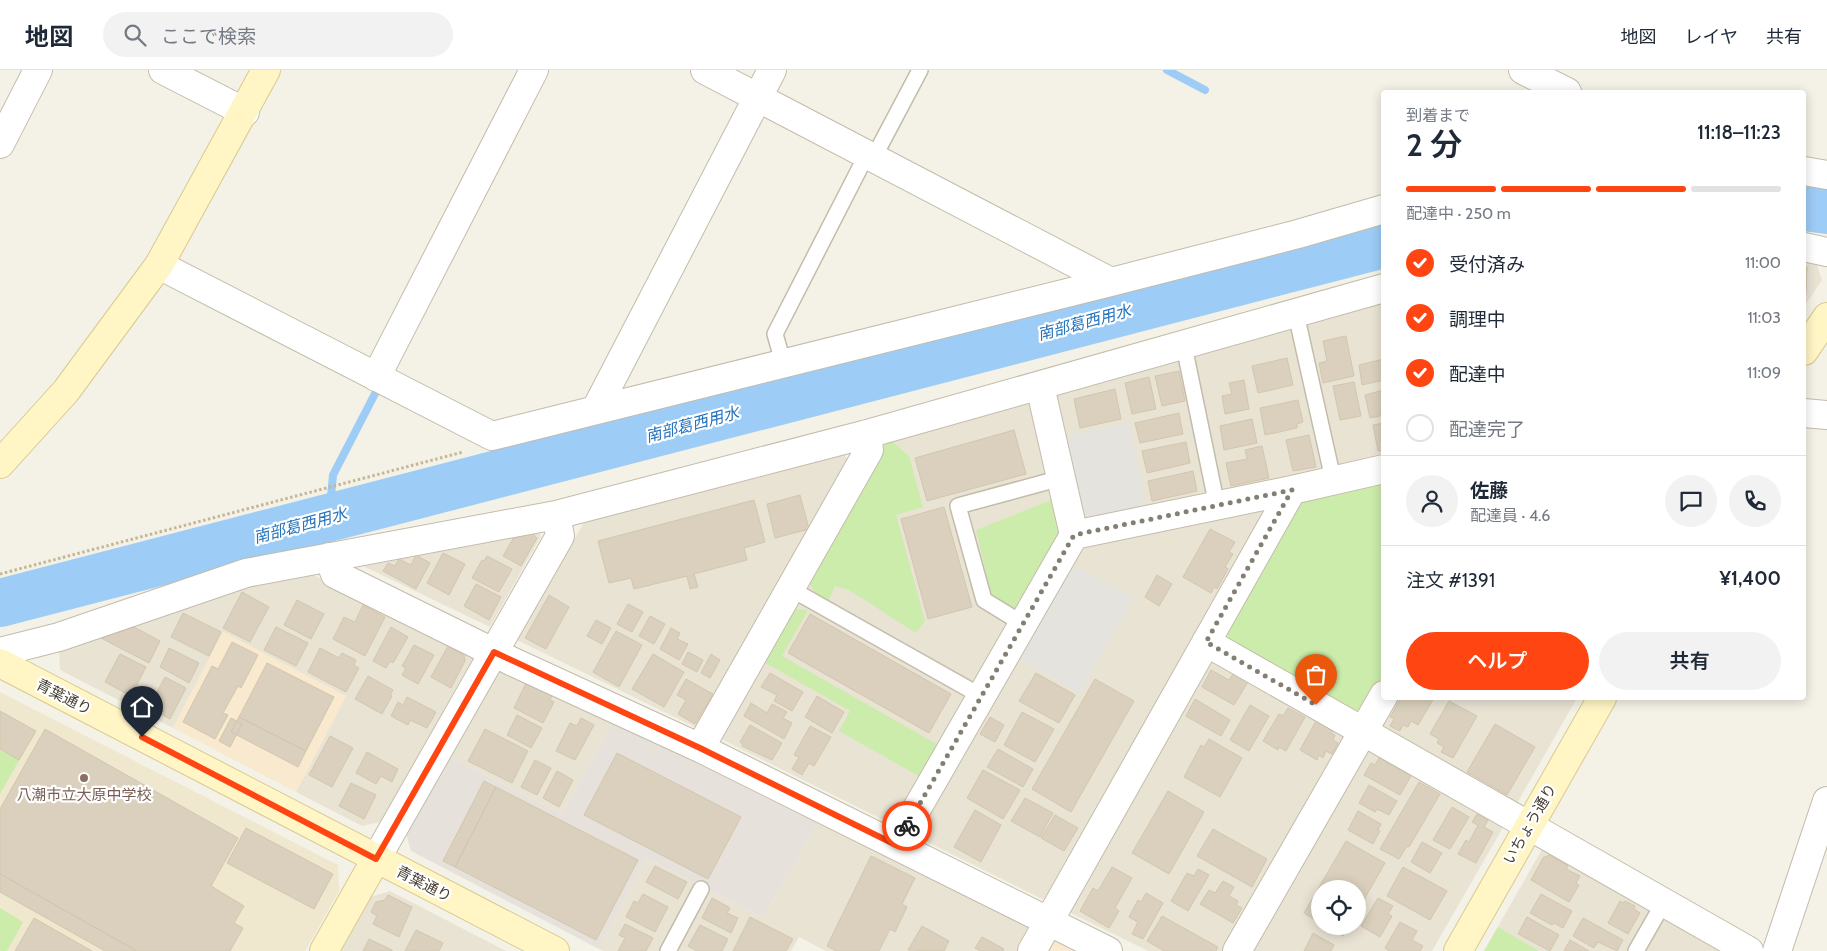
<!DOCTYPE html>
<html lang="ja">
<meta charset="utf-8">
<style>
:root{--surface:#fff;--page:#f2f2f3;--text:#1f2937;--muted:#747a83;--line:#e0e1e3;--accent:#ff4512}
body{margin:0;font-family:Cabin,"Noto Sans JP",sans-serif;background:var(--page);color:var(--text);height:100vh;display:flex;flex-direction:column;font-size:19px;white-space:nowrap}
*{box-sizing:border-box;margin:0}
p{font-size:16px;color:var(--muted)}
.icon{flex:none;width:28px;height:28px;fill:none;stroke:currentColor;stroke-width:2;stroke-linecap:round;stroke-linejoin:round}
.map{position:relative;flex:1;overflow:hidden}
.sheet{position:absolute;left:1381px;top:20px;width:425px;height:610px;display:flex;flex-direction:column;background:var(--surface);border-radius:5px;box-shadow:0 2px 12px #0003}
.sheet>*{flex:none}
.buttons{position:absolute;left:1311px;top:810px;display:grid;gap:10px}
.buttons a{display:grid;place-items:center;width:55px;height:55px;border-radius:50%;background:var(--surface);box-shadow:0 2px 12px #0003;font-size:25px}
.pin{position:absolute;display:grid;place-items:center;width:42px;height:42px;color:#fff;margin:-51px -21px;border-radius:50% 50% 50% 0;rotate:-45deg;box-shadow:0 0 5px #0007}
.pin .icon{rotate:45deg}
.courier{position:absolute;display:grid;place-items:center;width:50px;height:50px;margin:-25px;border:4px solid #ff4512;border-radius:50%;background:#fff;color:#222;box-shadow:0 1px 6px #0007}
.overview em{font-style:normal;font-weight:600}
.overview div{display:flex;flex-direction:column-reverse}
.overview{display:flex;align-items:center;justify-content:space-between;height:85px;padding:0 25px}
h1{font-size:32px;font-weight:600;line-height:38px}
.bar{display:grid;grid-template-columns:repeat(4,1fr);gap:8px 5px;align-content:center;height:60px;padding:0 25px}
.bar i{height:6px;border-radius:4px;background:var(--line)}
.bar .selected{background:var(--accent)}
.bar p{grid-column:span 4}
.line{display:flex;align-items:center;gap:12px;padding:0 25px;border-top:1px solid var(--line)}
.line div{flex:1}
.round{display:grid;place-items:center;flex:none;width:52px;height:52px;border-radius:26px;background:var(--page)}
ol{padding:0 25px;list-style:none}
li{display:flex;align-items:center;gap:15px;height:55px}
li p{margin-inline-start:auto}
li .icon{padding:5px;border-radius:50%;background:var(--accent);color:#fff;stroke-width:4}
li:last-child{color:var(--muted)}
li i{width:28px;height:28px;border:2px solid var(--line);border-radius:50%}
.cta{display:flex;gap:10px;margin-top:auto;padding:10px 25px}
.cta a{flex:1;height:58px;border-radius:30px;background:var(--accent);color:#fff;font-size:20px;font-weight:600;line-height:58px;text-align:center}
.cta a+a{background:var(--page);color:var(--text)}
header{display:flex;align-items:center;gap:30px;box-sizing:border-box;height:70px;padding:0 25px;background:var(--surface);border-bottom:1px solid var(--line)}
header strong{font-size:24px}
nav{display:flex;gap:28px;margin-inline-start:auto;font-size:18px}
.search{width:350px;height:45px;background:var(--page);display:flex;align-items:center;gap:12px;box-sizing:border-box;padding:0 18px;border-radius:28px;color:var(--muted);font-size:19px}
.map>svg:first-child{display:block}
</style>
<header>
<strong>地図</strong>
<div class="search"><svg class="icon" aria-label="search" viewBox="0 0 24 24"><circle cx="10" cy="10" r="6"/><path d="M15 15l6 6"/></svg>ここで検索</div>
<nav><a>地図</a><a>レイヤ</a><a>共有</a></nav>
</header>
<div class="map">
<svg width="1827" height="881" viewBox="0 0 1827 881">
<rect width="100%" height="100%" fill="#f4f1e6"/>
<!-- residential -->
<path fill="#e9e3d4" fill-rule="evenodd" d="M1804,187L1815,190L1822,210L1804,237Z
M1384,229V388L1257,437L1265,445L1046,831L719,668L888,368L1054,326Z
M841,381L850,392L699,659L517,570L587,447Z
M534,459L541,466L490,557L365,497L364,494Z
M311,504L476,583L380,752L362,756L296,722L346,626L223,562L173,658L60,600L59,577L244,516Z
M1210,588L1349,666L1226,881H1148L1067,841Z
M502,596L613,652L562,744L451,687Z
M1394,628H1577L1516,735L1377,657Z
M1366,676L1505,754L1432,881H1250ZM1320,819H1358V856H1320Z
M818,753L1030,858L1018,881H826L799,867L791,881H604L599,879L646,788L763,848Z
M1544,776L1652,837L1627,881H1484Z
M390,821L506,881H340L371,827Z
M1665,845L1729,881H1644Z"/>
<!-- commercial -->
<path fill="#f8e9cf" d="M223,562L346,626L296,722L173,658Z
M1051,868L1077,881H1044Z"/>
<!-- industrial -->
<path fill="#e6e2db" d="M613,652L818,753L763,848L646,788L599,879L411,781L406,764L451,687L562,744Z"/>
<!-- education -->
<path fill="#efe8cf" d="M0,622L338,795L339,821L305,881H0Z"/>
<!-- green -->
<path fill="#cbecab" d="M888,368L909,386L923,437L896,445L925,551L916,563L849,520L835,516L828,531L815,523L808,510Z
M1384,411V604L1364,638L1351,642L1230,573L1226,560L1301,427Z
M1051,430L1060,461L1016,539L992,527L976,460Z
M791,539L808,540L782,586L940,676L922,708L839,661L850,641L762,591Z
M0,641L36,661L0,724Z
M0,838L23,852L7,881H0Z
M1498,857L1539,881H1484Z"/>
<!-- parking -->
<path fill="#e5e3de" d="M1129,352L1147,438L1083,452L1065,366Z
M1070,493L1134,528L1079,624L1016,588Z"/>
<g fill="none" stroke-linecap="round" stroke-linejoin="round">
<!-- stream -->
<path stroke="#9dccf6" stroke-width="8" d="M1167,0L1205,20
M329,448L333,405L380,314"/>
<!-- river -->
<path stroke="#9dccf6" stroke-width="48" d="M1804,137L1827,140
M0,533L1384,174"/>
</g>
<!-- building -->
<path fill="#dad0bd" stroke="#d2c6ad" d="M1804,197H1807L1806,225H1804Z
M1346,266L1354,306L1323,313L1319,293L1327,291L1323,271Z
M1287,288L1293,315L1258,323L1252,296Z
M1384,289V310L1362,315L1359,295Z
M1179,301L1185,331L1162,336L1155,306Z
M1149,307L1156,339L1132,344L1125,313Z
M1244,310L1249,339L1225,344L1222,326L1232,324L1229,313Z
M1354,312L1361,346L1340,350L1333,316Z
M1115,319L1121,349L1080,358L1074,329Z
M1384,320V345L1370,348L1365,325Z
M1298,330L1303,352L1297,354V358L1265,365L1260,338Z
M1179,343L1183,364L1140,373L1135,353Z
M1252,349L1257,373L1224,380L1220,356Z
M1384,353V380L1378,381L1373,355Z
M1014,360L1026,404L927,431L915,388Z
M1309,365L1316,397L1293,401L1286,370Z
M1186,372L1190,393L1147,403L1142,381Z
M1262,376L1269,408L1231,416L1226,393L1247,389L1245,380Z
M1193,401L1197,421L1152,431L1148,411Z
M800,425L809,459L775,468L767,434Z
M754,430L765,472L744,478L747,490L694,504L698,517L690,519L687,506L634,519L631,508L609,513L598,471Z
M944,437L972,537L928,549L901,449Z
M1210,459L1235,472L1229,482L1233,484L1225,497L1228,499L1217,519L1214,517L1211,523L1183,507Z
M532,463L537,468L521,496L503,486L514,467Z
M443,483L465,494L449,525L427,513Z
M416,485L430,493L416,519L383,501L388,493L395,496L399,489L411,495Z
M487,486L512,499L499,522L472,508L482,490L484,491Z
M1157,505L1172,514L1159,536L1145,527Z
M476,514L501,527L489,550L464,536Z
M242,522L269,537L250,572L223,558Z
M549,525L569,537L546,579L525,568Z
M297,530L324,544L311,569L284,555Z
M628,534L643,542L632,562L617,554Z
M363,535L385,547L365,586L333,569L344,547L355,552Z
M183,543L221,562L209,586L171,567Z
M810,544L951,624L929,663L788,583Z
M650,546L665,554L654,574L639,566Z
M596,550L611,558L602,574L587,566Z
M134,557L160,571L149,593L101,568Z
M276,557L308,573L296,596L264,580Z
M391,557L408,567L393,593L390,591L386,598L373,591Z
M671,558L680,563L677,569L688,574L679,590L660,579Z
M616,561L642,575L619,617L593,602Z
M232,572L258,585L241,618L238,616L223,643L228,645L215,669L183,652L212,596L218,599Z
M414,575L434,585L418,614L402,605L406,598L402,596Z
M448,576L464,585L465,591L451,618L431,607Z
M169,578L199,593L189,613L160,597Z
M320,578L339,588L342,583L356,590L354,595L359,598L346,622L308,602Z
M688,582L703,590L697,602L682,594Z
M120,584L146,597L131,626L105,612Z
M653,584L684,602L664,637L632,619Z
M711,584L720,590L710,608L701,603Z
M267,593L334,627L306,681L239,647Z
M1211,600L1229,610L1233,604L1248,612L1234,635L1202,617Z
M770,603L803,622L792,641L774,631L777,625L761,617Z
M1036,603L1075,625L1059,653L1019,631Z
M368,606L393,620L390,625L392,626L382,644L355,629Z
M165,607L186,618L170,649L149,637Z
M686,609L713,624L695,654L678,644L686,630L677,625Z
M1095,609L1134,631L1071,742L1032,719Z
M526,613L552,626L550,630L554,632L543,653L514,638Z
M817,626L844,642L832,663L805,647Z
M407,627L436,642L427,658L410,650L408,655L391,646L398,632L403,635Z
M1401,628H1434L1418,655L1411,651L1408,657L1403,655L1400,661L1390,656L1394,649L1390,647Z
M1195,629L1230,650L1221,666L1186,646Z
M1449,631L1477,646L1453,688L1441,682L1444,677L1437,673L1439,669L1430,664Z
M751,633L767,643L772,634L787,642L783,648L792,653L784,669L744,646Z
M1250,635L1269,646L1249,681L1230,670Z
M1288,638L1305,647L1286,681L1279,677L1278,680L1263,671L1279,644L1283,646Z
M0,641L36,661L19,690L0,679Z
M1022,642L1054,659L1035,692L1004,675Z
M517,645L542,658L531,678L507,665Z
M239,647L306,681L298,697L231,662Z
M990,647L1004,655L995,672L980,664Z
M231,648L242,654L230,677L219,671Z
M581,648L594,655L575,690L556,681L570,653L577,656Z
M1316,651L1333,661L1331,663L1335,665L1333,670L1338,673L1332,684L1326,681L1323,688L1319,685L1317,690L1300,680Z
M1495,654L1535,677L1507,725L1467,702Z
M750,655L782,673L772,690L742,676L743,674L740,672Z
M810,656L831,667L814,696L809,693L802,705L792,699L799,687L794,685Z
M45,659L238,768L211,816L244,836L234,853L243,858L230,881H137L0,804V739Z
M485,659L528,681L512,713L468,691Z
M330,666L353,678L332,717L309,705Z
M1209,669L1242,688L1220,727L1184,707L1201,675L1204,677Z
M998,679L1033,699L1023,717L987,697Z
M367,682L398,699L392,712L381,706L376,714L356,703Z
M617,683L741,747L708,809L584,745Z
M1379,688L1411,706L1400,725L1364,705L1371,693L1375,695Z
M535,690L551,698L537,725L521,717Z
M983,700L1020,720L1003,749L967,728Z
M557,701L573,710L559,737L543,728Z
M484,711L496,717L455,797L443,791Z
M1419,712L1440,724L1409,777L1407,776L1399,789L1380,779Z
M351,713L376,725L364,749L339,736Z
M1369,715L1397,731L1389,745L1377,739L1375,742L1359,733Z
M496,717L638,790L596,870L455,797Z
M1168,721L1204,742L1169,804L1132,783Z
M1025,728L1053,743L1040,767L1011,751Z
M1452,737L1469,747L1450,779L1433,770Z
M975,740L1001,755L981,792L954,777Z
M1358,741L1381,754L1378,760L1380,761L1373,774L1348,760Z
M1477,744L1488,750L1484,757L1493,762L1476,793L1458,784L1466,770L1469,772L1478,755L1472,752Z
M1055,745L1078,758L1064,781L1041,768Z
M246,758L333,804L314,839L227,793Z
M1213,759L1267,789L1252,817L1197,786Z
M1346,771L1385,793L1358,840V819H1320V853L1304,843Z
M1422,772L1442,783L1430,803L1411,792Z
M1549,785L1568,796L1566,799L1580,806L1576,813L1579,815L1569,832L1531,810L1543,788Z
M871,786L915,808L902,834L907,837L895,862L890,859L879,881H836L827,876Z
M655,796L687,812L678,829L646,812Z
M1112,797L1132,808L1115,838L1119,841L1109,858L1080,841L1093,818L1098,821Z
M1403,797L1447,821L1430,850L1387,826Z
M1198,799L1209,805L1188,841L1171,831L1187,803L1194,806Z
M0,804L137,881H105L0,822Z
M1223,811L1234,817L1229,826L1238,831L1236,835L1242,838L1233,853L1200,834L1209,820L1215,823Z
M1146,823L1163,833L1143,869L1132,864L1138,852L1129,847L1138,830L1141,832Z
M643,824L668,837L655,862L626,847L634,831L638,833Z
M1541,824L1572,841L1563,858L1554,853L1552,855L1530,843Z
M388,825L412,837L399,867L373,854L377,846L371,842L376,832L385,830Z
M712,828L730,838L727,843L738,848L731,863L702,848Z
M1378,828L1393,836L1388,844L1392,846L1380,867L1361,856Z
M1620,831L1623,833L1625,831L1635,836L1634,839L1640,843L1628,864L1608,853Z
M1162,846L1218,877L1216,881H1164L1147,871Z
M750,847L793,869L786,881H733Z
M1527,847L1559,865L1550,881L1518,864Z
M34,848L92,881H15Z
M1583,848L1623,870L1617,881L1598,872L1594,878L1573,866Z
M1400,852L1417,861L1412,870L1423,876L1420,881H1389L1385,878Z
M625,854L653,868L646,881H618L625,868L619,865Z
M700,855L728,869L722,881H697L688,876Z
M922,856L949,871L944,881L908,880Z
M1326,856H1348L1343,866Z
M416,860L443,873L439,881H405Z
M1313,863L1334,875L1331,881H1304Z
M982,867L1004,879L1003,881H980L975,878Z
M369,869L392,880V881H363Z
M1570,870L1589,881H1564Z"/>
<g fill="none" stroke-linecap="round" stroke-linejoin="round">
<!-- lane casing -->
<g stroke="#c3bcab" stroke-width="18">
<path id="lane" d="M874,87L920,0
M1296,244L1333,409
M1184,276L1217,436
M783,292L775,264L867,84
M791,519L981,626
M1023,554L984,530L958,436L1061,408
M668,881L701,819
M1636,881L1664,832"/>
</g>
<!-- street casing -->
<g stroke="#c3bcab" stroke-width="30">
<path id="street" d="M163,0L245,42
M705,0L1111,212
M1523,0L1567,22
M0,74L38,0
M1804,101L1827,105
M1804,177L1827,182
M159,195L492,366L1111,212L1298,164L1384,139
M376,307L534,0
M1040,316L1074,465L1292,420L1384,399
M596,339L772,0
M1804,343L1827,345
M329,487L335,504L511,591L700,678L1108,881
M1206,572L1749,881
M0,582L59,567L246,503L556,445L867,364L1384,218
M700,678L869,380L867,364
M896,775L1074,465
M376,789L560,466L556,445
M1032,881L1292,420
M1237,881L1384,625
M1777,881L1827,731"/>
</g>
<!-- secondary casing -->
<g stroke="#d8ca92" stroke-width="30">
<path id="secondary" d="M1804,281L1827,247
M0,394L66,321L159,195L266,0
M0,593L555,881
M324,881L376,789
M1458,881L1602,628"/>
</g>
<!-- path -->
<path stroke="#c3b798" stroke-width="3" stroke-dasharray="2.5 2.5" stroke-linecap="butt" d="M0,504L463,382"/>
<!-- lane -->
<use href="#lane" stroke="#fff" stroke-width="15"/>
<!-- street -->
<use href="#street" stroke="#fff" stroke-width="28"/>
<!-- secondary -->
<use href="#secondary" stroke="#fff5c5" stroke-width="28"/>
</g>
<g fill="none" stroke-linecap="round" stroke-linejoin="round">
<!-- done -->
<path stroke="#847f73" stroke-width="5" stroke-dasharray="0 9" d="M907,756L1074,465L1292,420L1206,572L1316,635"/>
<!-- route -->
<path stroke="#ff4512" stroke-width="6" d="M142,667L376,789L494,582L700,678L896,775L907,756"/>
</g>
<!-- markers -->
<circle fill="#8d6e63" stroke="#fff" stroke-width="2" cx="84" cy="708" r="5"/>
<g text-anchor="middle" stroke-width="4.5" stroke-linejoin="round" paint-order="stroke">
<!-- street labels -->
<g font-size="15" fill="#484135" stroke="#fff">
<text transform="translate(64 627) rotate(27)" y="5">青葉通り</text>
<text transform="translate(1530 754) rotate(-60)" y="5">いちょう通り</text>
<text transform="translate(424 814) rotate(27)" y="5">青葉通り</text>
</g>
<!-- education labels -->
<g font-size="15" fill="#785e54" stroke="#fff">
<text x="84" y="730">八潮市立大原中学校</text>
</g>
<!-- water labels -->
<g font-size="16" font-style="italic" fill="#2573bc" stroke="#fff">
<text transform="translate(1084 252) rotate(-15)" y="6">南部葛西用水</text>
<text transform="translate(692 354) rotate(-15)" y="6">南部葛西用水</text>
<text transform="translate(300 455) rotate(-15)" y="6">南部葛西用水</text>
</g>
</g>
</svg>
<div class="buttons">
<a><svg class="icon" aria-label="locate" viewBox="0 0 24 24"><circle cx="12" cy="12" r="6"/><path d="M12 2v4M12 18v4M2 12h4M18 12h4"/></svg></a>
</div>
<div class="pin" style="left:1316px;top:635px;background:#ea580c"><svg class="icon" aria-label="bag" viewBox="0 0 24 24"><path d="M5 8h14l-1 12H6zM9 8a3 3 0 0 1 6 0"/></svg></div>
<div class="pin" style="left:142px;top:667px;background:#1f2937"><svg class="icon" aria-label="home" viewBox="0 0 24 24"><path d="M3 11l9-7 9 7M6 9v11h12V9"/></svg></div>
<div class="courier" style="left:907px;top:756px"><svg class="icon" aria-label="bike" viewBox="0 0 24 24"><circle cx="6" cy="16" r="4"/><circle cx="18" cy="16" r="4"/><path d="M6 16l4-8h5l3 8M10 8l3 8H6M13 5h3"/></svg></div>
<section class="sheet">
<div class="overview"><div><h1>2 分</h1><p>到着まで</p></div><em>11:18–11:23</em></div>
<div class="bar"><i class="selected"></i><i class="selected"></i><i class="selected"></i><i></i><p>配達中 · 250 m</p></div>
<ol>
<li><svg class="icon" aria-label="check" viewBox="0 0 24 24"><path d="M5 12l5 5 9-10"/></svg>受付済み<p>11:00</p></li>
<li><svg class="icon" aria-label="check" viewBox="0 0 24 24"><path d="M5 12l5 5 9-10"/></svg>調理中<p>11:03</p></li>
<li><svg class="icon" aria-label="check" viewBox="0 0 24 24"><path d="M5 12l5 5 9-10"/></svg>配達中<p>11:09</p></li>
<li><i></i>配達完了</li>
</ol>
<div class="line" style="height:90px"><a class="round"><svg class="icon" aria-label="person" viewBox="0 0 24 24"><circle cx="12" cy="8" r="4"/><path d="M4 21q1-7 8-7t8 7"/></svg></a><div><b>佐藤</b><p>配達員 · 4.6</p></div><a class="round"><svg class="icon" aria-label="chat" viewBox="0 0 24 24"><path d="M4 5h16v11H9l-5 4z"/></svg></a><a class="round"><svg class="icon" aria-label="phone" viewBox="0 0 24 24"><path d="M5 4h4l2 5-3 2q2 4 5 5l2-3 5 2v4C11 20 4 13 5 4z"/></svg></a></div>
<div class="line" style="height:65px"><div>注文 #1391</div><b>¥1,400</b></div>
<div class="cta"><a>ヘルプ</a><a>共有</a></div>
</section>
</div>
